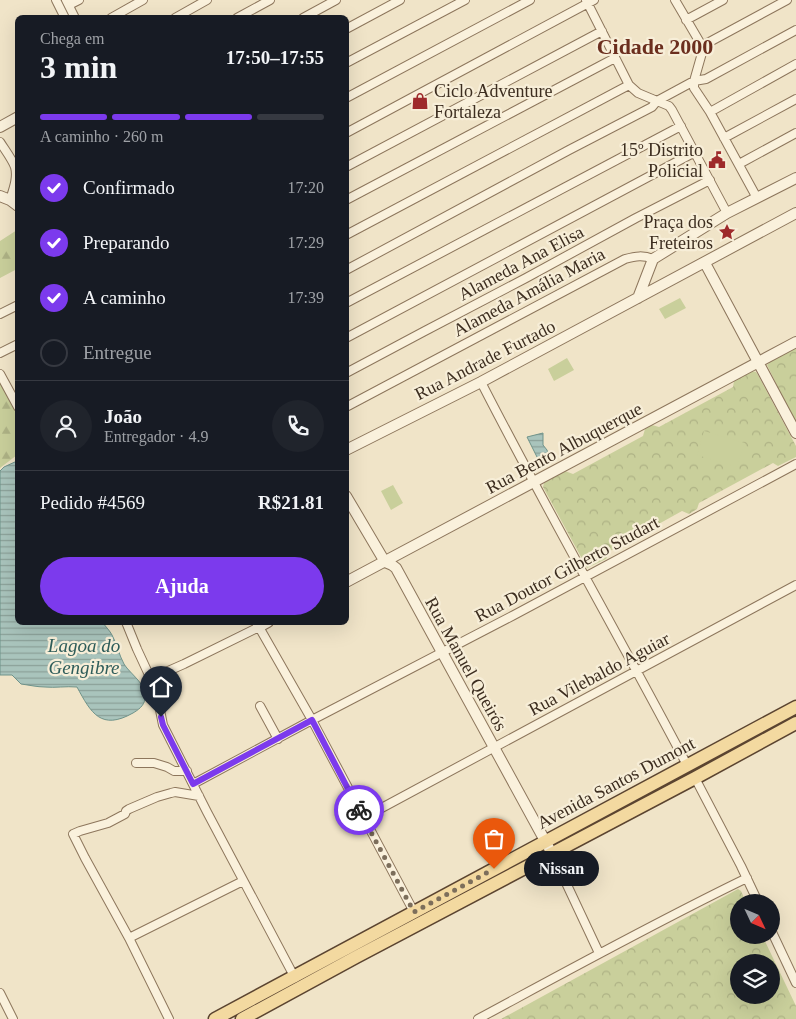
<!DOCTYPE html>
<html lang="pt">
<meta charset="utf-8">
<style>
:root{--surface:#171b24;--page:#20242c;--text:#f1f3f6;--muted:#9ea1a6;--line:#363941;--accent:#7c3aed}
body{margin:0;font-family:"Times New Roman",serif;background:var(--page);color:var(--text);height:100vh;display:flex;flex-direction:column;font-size:19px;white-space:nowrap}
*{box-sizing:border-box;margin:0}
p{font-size:16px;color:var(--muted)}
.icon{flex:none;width:28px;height:28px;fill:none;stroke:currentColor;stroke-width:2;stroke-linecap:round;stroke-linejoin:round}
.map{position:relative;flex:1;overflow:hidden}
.details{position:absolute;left:15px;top:15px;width:334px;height:610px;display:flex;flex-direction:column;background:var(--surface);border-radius:8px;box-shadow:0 5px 20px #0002}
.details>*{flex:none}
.needle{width:32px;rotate:134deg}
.tools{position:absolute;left:730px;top:894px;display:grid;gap:10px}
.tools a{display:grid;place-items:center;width:50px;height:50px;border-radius:50%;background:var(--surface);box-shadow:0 5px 20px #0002;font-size:25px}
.pin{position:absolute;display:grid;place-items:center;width:42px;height:42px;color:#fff;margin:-51px -21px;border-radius:50% 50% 50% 0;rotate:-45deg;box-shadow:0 0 5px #0007}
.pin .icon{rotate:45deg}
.courier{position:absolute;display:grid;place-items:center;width:50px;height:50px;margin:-25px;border:4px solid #7c3aed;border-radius:50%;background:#fff;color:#222;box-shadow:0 1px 6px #0007}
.bubble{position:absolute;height:35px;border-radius:18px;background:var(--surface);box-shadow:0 5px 20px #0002;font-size:16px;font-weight:700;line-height:35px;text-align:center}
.overview em{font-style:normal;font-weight:700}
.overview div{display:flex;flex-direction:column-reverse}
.overview{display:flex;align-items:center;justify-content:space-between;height:85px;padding:0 25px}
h1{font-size:32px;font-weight:700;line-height:38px}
.bar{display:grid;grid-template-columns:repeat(4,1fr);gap:8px 5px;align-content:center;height:60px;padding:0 25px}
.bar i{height:6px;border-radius:4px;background:var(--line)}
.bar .selected{background:var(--accent)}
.bar p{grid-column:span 4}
.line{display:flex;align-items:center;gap:12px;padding:0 25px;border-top:1px solid var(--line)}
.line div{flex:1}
.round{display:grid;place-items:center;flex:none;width:52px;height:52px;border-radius:26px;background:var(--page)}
ol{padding:0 25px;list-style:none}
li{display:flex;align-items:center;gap:15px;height:55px}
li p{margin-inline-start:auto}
li .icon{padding:5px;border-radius:50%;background:var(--accent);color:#fff;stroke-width:4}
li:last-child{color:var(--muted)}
li i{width:28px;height:28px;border:2px solid var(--line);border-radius:50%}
.action{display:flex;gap:10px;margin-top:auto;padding:10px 25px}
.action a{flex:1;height:58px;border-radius:30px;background:var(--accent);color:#fff;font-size:20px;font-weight:700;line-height:58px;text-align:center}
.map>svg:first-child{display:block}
</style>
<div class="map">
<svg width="796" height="1019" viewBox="0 0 796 1019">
<defs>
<pattern id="forest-firs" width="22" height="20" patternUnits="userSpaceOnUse" patternTransform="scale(1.25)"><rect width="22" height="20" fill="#c9cf9b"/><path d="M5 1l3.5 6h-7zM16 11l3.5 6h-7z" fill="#aeb285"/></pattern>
<pattern id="park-crowns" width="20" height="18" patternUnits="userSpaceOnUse" patternTransform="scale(1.25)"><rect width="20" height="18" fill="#c9cf9b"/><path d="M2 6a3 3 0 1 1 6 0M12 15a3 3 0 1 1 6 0" fill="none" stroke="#aeb285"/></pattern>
<pattern id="water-rules" width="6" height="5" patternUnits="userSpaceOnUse" patternTransform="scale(1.25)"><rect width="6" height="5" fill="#a9c4bc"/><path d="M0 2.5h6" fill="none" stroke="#8ba098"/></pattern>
</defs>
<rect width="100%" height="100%" fill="#f0e4c8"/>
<!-- forest -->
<path fill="url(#forest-firs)" d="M17,230V269L0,278V241Z
M0,381L18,413L17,455L0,468Z"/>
<!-- park -->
<path fill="url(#park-crowns)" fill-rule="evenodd" d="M796,347V424L767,365L771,361Z
M752,371L756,372L758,375L796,446V457L778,466L773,463L699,503L697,509L689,514L682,511L610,551L606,559L587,568L543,487L544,483L565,471L573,474L643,436L645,429L652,425L659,427L733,387L734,381Z
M738,889L741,891L746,902H739V935H762L796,1006V1019H501ZM771,962V995H739V962Z"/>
<!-- pitch -->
<path fill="#c9cf9b" d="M680,298L686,308L665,319L659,309Z
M567,358L574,370L554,381L548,369Z
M704,431L745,443L737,467L697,455Z
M393,485L403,503L391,510L381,491Z"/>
<!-- water -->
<path fill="url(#water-rules)" stroke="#6f938a" d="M543,433V445L547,450L548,454L544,460L540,463L527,437Z
M17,461L18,622L103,623C106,627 110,631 112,635C117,644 119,655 124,664C131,675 147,684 145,699C144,706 138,710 133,713C101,731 91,713 77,687C66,686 55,688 45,687C37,687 29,685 21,684L12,675H0V471L4,467Z"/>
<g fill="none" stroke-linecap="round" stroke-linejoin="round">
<!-- minor casing -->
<g stroke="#8d765c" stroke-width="10">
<path id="minor" d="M56,0L65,18
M66,0L75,18
M586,0L629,85L638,93L669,106L672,110L727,213
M675,0L702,46V53L694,81V88L710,112L757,198
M69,5L79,0
M111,18L143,0
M175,18L207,0
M237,18L270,0
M303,18L336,0
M686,20L723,0
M346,29L400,0
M702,46L787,0
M346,63L465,0
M346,98L530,0
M710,112L796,64
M346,133L594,0
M724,138L796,99
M0,142C5,150 12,159 15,167C18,178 13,190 10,200
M739,164L796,133
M346,167L602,31
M346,200L615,58
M346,235L629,85
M346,270L569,150L652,107L657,101L694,81L706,79L796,30
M346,303L681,126
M0,314L18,305
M346,338L695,152
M0,353L18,344
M346,373L423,332L526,278L636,218L710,180
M0,374L18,407
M481,382C547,511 619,636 687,765
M346,407L625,259C636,256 643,255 653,259
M126,622L137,649L156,690L163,725L207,812L295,978
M150,679L184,664L259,627L312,720L414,912
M260,706L278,739
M136,763H154L167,767L174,771H187
M695,778L741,866L758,902
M193,784L312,720L514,615L796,464
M363,818L796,585
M552,853L599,953
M771,930L796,983
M129,938L243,881
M0,993L13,1019
M169,1019L129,938L85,858L73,834L80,831L108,823L125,814L126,811L129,809L157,797L171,793L175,792L199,796
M478,1019C567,971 656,922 747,878"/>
</g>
<!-- tertiary casing -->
<g stroke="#8d765c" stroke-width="12">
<path id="tertiary" d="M0,127L18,117
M0,196L10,200L18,206
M705,263L796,433
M638,298L653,259L727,213L796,178
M346,450L481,382L796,213
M346,496L385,562L392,565L396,568L549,848
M346,582L796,342
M257,622L259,627L268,622"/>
</g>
<!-- primary casing -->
<g stroke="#5b4430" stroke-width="15">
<path id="primary" d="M215,1019L796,707
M242,1019L356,957L695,778L796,723"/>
</g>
<!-- minor -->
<use href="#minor" stroke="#faf1dc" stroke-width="8"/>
<!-- tertiary -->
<use href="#tertiary" stroke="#faf1dc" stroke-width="10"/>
<!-- primary -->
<use href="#primary" stroke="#f3d9a0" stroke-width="12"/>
</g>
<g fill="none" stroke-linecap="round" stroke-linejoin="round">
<!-- done -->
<path stroke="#7c6e5b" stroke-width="5" stroke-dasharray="0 9" d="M359,810L414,912L494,869"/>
<!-- route -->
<path stroke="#7c3aed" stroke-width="6" d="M161,717L163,725L193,784L312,720L359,810"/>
</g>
<!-- icons -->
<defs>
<g id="shop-bare" transform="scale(1.35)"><path d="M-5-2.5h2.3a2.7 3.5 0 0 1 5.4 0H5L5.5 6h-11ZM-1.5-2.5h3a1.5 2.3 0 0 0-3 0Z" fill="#9e2a2b" stroke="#f7eed8" stroke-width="2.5" paint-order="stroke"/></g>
<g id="civic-bare" transform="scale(1.35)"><path d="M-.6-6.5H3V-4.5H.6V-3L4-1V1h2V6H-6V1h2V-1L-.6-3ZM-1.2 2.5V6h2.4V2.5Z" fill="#9e2a2b" stroke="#f7eed8" stroke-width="2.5" paint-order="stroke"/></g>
<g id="sight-bare" transform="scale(1.35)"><path d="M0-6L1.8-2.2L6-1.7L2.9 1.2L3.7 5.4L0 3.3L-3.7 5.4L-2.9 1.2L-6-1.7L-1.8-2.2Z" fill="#9e2a2b" stroke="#f7eed8" stroke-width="2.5" paint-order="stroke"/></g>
</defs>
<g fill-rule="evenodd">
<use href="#shop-bare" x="420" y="101"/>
<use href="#civic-bare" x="717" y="160"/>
<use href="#sight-bare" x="727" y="232"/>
</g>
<g text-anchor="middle" stroke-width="4.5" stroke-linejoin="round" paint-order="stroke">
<!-- poi labels -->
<g font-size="18" fill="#3d2e20" stroke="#f7eed8" text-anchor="end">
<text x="434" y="97" text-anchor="start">Ciclo Adventure<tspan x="434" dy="21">Fortaleza</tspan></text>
<text x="703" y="156">15º Distrito<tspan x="703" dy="21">Policial</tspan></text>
<text x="713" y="228">Praça dos<tspan x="713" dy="21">Freteiros</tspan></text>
</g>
<!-- street labels -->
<g font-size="18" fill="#3d2e20" stroke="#f7eed8">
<text transform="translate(521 263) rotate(-28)" y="6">Alameda Ana Elisa</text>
<text transform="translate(529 292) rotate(-28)" y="6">Alameda Amália Maria</text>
<text transform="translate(485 360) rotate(-27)" y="6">Rua Andrade Furtado</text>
<text transform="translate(564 448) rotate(-28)" y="6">Rua Bento Albuquerque</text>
<text transform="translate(567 569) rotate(-28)" y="6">Rua Doutor Gilberto Studart</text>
<text transform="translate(466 664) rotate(61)" y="6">Rua Manuel Queirós</text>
<text transform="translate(599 674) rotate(-28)" y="6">Rua Vilebaldo Aguiar</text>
<text transform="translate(616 783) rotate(-28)" y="6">Avenida Santos Dumont</text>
</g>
<!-- water labels -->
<g font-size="19" font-style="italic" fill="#2f5d5a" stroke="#f7eed8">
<text x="84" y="652">Lagoa do<tspan x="84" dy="22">Gengibre</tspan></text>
</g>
<!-- district labels -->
<g font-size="22" font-weight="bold" fill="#6b2e1e" stroke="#f7eed8">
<text x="655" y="54">Cidade 2000</text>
</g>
</g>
</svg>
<div class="tools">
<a><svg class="needle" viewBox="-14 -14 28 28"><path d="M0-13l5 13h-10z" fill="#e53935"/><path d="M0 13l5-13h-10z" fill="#9ea1a6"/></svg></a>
<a><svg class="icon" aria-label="layers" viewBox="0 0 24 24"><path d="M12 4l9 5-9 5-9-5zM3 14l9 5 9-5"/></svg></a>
</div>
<div class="pin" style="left:494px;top:869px;background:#ea580c"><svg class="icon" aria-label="bag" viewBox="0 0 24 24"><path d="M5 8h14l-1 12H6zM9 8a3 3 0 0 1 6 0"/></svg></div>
<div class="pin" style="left:161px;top:717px;background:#1f2937"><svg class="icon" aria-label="home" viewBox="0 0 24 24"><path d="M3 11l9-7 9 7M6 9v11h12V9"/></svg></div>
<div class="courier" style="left:359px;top:810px"><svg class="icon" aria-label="bike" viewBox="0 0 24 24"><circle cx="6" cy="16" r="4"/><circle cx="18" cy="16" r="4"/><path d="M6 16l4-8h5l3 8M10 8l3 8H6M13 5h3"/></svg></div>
<div class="bubble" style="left:524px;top:851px;width:75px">Nissan</div>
<section class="details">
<div class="overview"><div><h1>3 min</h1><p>Chega em</p></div><em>17:50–17:55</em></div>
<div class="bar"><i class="selected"></i><i class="selected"></i><i class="selected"></i><i></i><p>A caminho · 260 m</p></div>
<ol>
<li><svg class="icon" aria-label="check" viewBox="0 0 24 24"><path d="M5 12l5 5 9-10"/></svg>Confirmado<p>17:20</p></li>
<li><svg class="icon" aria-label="check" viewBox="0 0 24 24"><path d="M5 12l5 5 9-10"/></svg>Preparando<p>17:29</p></li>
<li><svg class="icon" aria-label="check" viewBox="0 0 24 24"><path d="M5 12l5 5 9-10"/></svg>A caminho<p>17:39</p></li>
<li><i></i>Entregue</li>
</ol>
<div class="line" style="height:90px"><a class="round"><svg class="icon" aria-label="person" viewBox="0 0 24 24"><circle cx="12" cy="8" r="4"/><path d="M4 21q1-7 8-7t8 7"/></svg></a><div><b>João</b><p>Entregador · 4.9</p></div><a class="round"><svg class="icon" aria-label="phone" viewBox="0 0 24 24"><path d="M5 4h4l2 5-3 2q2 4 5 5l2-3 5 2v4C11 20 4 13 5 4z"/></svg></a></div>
<div class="line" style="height:65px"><div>Pedido #4569</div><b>R$21.81</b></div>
<div class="action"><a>Ajuda</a></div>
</section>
</div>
